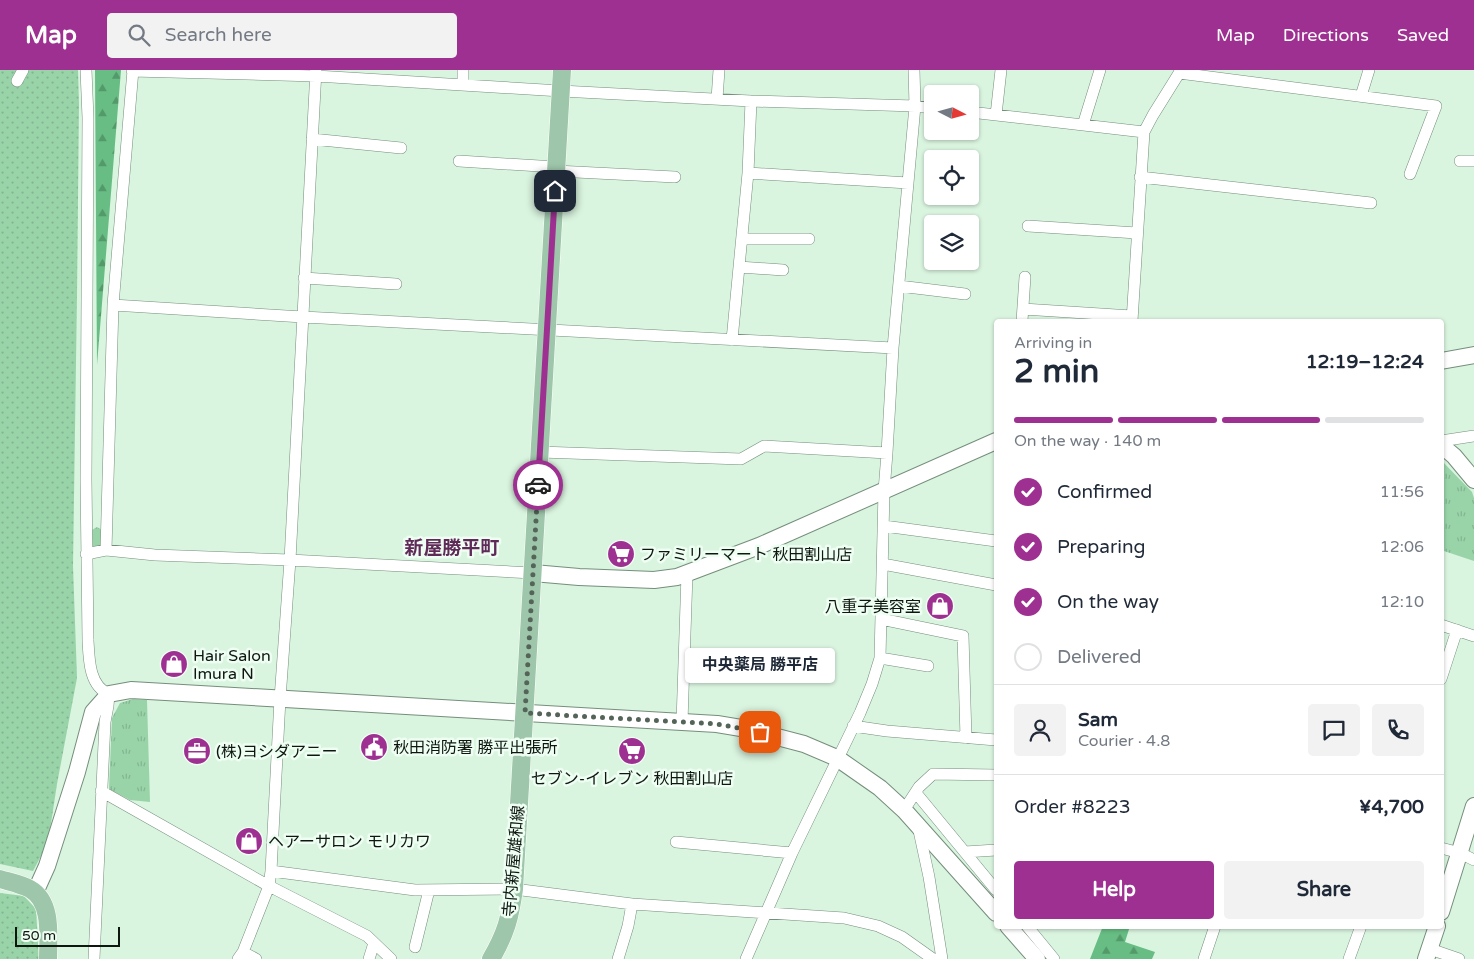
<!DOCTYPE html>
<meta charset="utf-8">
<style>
:root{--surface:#fff;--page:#f2f2f3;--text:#1f2937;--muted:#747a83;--line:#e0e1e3;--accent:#9d3090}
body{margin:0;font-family:"Varela Round","Noto Sans JP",sans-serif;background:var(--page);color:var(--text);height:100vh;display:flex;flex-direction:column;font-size:19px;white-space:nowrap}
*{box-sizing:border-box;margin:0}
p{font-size:16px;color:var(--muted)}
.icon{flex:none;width:28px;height:28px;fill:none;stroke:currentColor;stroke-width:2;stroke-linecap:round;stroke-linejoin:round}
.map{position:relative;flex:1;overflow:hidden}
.side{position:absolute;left:994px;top:249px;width:450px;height:610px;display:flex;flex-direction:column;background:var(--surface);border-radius:5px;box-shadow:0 1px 4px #0004}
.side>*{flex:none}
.needle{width:32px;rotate:96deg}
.fabs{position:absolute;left:924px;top:15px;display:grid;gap:10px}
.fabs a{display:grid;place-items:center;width:55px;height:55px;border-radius:5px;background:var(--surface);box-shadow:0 1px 4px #0004;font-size:25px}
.scale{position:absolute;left:15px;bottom:12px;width:105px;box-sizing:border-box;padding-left:5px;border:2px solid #0d1710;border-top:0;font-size:14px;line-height:18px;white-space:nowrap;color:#0d1710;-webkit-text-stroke:4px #eefef2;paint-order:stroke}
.pin{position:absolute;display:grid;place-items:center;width:42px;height:42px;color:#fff;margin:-21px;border-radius:10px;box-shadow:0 2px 8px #0006}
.courier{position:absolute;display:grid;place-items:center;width:50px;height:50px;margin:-25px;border:4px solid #9d3090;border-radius:50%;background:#fff;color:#222;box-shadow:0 1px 6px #0007}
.bubble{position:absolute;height:35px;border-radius:5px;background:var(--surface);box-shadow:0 1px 4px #0004;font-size:16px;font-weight:700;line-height:35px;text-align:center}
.overview em{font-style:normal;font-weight:700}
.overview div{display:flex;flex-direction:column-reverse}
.overview{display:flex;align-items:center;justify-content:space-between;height:85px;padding:0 20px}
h1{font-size:32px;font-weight:700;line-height:38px}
.bar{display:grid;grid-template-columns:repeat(4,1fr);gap:8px 5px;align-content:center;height:60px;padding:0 20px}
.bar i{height:6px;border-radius:4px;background:var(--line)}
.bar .current{background:var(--accent)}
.bar p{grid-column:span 4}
.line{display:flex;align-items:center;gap:12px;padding:0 20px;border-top:1px solid var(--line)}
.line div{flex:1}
.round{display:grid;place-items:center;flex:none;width:52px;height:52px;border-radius:5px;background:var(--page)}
ol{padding:0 20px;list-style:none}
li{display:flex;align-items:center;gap:15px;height:55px}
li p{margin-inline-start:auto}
li .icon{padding:5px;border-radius:50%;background:var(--accent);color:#fff;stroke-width:4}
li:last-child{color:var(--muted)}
li i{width:28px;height:28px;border:2px solid var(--line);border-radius:50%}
.cta{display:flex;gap:10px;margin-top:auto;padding:10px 20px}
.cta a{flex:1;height:58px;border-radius:5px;background:var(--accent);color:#fff;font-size:20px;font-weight:700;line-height:58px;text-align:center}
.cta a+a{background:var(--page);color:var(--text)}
header{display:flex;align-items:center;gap:30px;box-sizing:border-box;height:70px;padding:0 25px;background:var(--accent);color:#fff}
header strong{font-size:24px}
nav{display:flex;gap:28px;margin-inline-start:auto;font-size:18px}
.search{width:350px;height:45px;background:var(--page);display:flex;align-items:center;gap:12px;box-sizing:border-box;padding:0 18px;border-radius:5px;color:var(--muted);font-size:19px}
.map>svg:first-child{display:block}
</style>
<header>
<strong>Map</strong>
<div class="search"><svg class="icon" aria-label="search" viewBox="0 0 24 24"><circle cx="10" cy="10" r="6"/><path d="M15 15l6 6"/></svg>Search here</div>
<nav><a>Map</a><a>Directions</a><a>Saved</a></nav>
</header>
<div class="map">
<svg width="1474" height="889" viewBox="0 0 1474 889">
<defs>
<pattern id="grass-dots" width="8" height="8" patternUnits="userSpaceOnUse" patternTransform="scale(1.25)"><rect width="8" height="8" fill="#99d4a9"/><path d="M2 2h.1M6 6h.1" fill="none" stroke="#83b590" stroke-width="1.8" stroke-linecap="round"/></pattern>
<pattern id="forest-firs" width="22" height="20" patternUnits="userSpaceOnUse" patternTransform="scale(1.25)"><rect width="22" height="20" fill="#67bd83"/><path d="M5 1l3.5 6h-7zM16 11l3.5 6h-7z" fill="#53996a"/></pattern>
<pattern id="park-tufts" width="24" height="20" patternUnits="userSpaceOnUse" patternTransform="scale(1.25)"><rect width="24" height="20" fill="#99d4a9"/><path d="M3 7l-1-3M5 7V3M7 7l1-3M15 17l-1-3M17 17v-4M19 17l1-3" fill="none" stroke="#83b590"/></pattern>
</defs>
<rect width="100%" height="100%" fill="#d9f4df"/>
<!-- grass -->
<path fill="url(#grass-dots)" d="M0,0H78L79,34L77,225L73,496L77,608L57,714L48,773L33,801L0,794Z
M0,823L24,826L36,839L39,889H0Z"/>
<!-- forest -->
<path fill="url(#forest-firs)" d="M95,0H121L97,295Z
M1103,856H1130L1125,872L1155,882L1152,889H1090Z"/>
<!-- park -->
<path fill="url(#park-tufts)" d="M1441,390L1472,422L1474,428V491L1441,480Z
M97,457L102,460V479L90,478L92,460Z
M133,629L147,630L150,732L130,730L109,719L112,648L120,633Z"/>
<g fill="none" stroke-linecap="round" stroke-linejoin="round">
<!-- street casing -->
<g stroke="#758e7b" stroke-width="12">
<path id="street" d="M86,0L88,48L86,409L88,570C89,589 89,616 109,624L108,636L105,652L94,889
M132,1L316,6L561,21L751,31L915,36L932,38
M1179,3L1436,36L1410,104
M17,11L23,0
M463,15V0
M1361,26L1369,0
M717,29L719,0
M970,42L1144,62
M996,45L1001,0
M1083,55L1100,0
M312,69L401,78
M459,91L556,97
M1460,91H1474
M556,101L675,107
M748,103L908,113
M1140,107L1371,133
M1028,156L1137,163
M742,169H809
M739,197L783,200
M304,208L396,214
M899,216L965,224
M113,235L303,247L893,278
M1023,239L1132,246
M1022,251L1025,207
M1132,251L1144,62L1153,45L1181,0
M732,270L748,103L751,31
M1441,371L1474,366
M540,382L741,389L764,376L887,383
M884,456L996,471
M106,480L113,235L133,0
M86,484L106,480L155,485L290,490L533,503
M888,495L996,515
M881,549L963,566L966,668
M1441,555L1474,566
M880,588L928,596
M1441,609L1457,560
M682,652L687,504
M853,656L887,661L996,670
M101,721L269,816L367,866L391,889
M916,723L996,820
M904,740L919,717L933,704L996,705
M918,756L929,807L942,889
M676,772L792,783
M1441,778L1460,783L1474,790
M965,782L996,780
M271,801L415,820L514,819L632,834L844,848L878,856L902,867L933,889
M1027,856L1054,889
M415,877L429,820
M1430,879L1459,889
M243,882L256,889
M238,889L243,882L269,816L271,801L280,629L290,490L316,0
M369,889L374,873
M618,889L628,856L632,834
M746,889L792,783L860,643L872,614L880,588L884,421L887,383L893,278L915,36L914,0
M1204,889L1215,856
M1349,889L1361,856"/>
</g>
<!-- secondary casing -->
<g stroke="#758e7b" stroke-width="18">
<path id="secondary" d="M1441,291L1474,285
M1441,375L1454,386L1474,410
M533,503L579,507L654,510L677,507L759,476L996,371
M33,820L38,816L47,796L77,702L93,642L109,624L131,620L717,654L747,659L804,674L837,688L880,718L904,740L996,843
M1441,842L1474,736
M1008,856L1037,889
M1426,889L1437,856"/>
</g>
<!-- primary casing -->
<g stroke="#fff" stroke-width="19">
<path id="primary" d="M0,809C10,812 21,814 30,819C53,832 48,867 48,889
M491,889C506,863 510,848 514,819L562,0"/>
</g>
<!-- street -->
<use href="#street" stroke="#fff" stroke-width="11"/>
<!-- secondary -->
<use href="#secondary" stroke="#fff" stroke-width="16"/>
<!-- primary -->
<use href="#primary" stroke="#9ec6aa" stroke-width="18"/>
</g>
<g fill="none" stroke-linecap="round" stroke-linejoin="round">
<!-- done -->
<path stroke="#546458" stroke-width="5" stroke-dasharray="0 9" d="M538,415L525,643L717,654L760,662"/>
<!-- route -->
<path stroke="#9d3090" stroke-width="6" d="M538,415L555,121"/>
</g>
<!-- icons -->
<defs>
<g id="supermarket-disc" transform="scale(1.4375)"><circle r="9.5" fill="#9d3090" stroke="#eefef2"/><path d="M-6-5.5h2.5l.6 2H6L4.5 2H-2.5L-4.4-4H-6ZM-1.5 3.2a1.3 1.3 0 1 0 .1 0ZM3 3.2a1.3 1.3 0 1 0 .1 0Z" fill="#fff"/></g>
<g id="shop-disc" transform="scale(1.4375)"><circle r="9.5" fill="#9d3090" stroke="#eefef2"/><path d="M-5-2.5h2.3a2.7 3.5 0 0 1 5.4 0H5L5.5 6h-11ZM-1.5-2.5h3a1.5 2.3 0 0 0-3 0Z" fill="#fff"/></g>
<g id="civic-disc" transform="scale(1.4375)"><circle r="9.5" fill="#9d3090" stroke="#eefef2"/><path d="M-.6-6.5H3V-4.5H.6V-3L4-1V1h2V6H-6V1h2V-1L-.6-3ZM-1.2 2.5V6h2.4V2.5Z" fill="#fff"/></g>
<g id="office-disc" transform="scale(1.4375)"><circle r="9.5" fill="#9d3090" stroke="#eefef2"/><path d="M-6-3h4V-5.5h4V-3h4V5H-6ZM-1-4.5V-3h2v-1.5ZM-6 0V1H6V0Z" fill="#fff"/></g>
</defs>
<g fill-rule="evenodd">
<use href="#supermarket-disc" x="621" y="484"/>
<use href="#shop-disc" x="940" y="536"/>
<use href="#shop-disc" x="174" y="594"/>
<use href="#civic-disc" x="374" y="677"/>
<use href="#office-disc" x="197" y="681"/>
<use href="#supermarket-disc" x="632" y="681"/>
<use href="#shop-disc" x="249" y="771"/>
</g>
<g text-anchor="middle" stroke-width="5" stroke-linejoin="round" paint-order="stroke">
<!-- poi labels -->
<g font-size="16" fill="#0d1710" stroke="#eefef2" text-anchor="start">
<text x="640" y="490">ファミリーマート 秋田割山店</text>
<text x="921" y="542" text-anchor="end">八重子美容室</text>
<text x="193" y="591">Hair Salon<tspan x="193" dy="18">Imura N</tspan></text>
<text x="393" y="683">秋田消防署 勝平出張所</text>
<text x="216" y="687">(株)ヨシダアニー</text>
<text x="632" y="714" text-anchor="middle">セブン-イレブン 秋田割山店</text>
<text x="268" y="777">ヘアーサロン モリカワ</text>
</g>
<!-- street labels -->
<g font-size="16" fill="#0d1710" stroke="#eefef2">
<text transform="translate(513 791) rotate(-85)" y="6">寺内新屋雄和線</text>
</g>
<!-- quarter labels -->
<g font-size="19" font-weight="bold" fill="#602a58" stroke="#eefef2">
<text x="452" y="484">新屋勝平町</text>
</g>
</g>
</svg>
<div class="fabs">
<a><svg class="needle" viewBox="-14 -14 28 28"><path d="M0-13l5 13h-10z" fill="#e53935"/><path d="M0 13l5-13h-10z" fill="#747a83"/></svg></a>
<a><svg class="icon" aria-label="locate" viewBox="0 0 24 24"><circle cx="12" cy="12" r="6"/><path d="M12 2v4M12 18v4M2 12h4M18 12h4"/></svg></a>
<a><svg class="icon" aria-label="layers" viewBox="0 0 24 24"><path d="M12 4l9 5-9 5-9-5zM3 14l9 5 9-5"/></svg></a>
</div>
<div class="scale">50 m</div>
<div class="pin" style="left:760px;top:662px;background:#ea580c"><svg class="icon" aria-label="bag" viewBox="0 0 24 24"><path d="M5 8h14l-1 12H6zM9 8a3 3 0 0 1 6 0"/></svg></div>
<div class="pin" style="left:555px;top:121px;background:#1f2937"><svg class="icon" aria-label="home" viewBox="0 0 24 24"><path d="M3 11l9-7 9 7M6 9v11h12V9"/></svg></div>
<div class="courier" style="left:538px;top:415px"><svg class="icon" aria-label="car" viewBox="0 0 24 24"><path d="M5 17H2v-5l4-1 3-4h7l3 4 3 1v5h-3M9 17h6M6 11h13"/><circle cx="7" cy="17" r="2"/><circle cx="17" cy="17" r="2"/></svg></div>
<div class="bubble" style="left:685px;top:578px;width:150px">中央薬局 勝平店</div>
<section class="side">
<div class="overview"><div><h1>2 min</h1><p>Arriving in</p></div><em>12:19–12:24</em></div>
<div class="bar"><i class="current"></i><i class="current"></i><i class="current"></i><i></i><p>On the way · 140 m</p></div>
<ol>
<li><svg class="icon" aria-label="check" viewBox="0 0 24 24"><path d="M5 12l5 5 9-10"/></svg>Confirmed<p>11:56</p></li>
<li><svg class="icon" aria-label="check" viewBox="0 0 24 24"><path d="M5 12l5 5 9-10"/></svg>Preparing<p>12:06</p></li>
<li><svg class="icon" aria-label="check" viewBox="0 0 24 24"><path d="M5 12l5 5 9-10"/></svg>On the way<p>12:10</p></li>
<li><i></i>Delivered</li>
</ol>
<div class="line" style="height:90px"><a class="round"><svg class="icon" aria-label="person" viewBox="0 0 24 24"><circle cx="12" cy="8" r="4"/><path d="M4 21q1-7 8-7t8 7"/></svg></a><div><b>Sam</b><p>Courier · 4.8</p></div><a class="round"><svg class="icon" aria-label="chat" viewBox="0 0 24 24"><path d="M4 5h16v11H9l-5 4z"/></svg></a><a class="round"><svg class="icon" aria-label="phone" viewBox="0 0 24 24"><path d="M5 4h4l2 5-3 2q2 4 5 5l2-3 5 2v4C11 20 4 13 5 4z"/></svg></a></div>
<div class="line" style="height:65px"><div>Order #8223</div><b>¥4,700</b></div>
<div class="cta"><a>Help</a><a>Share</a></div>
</section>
</div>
